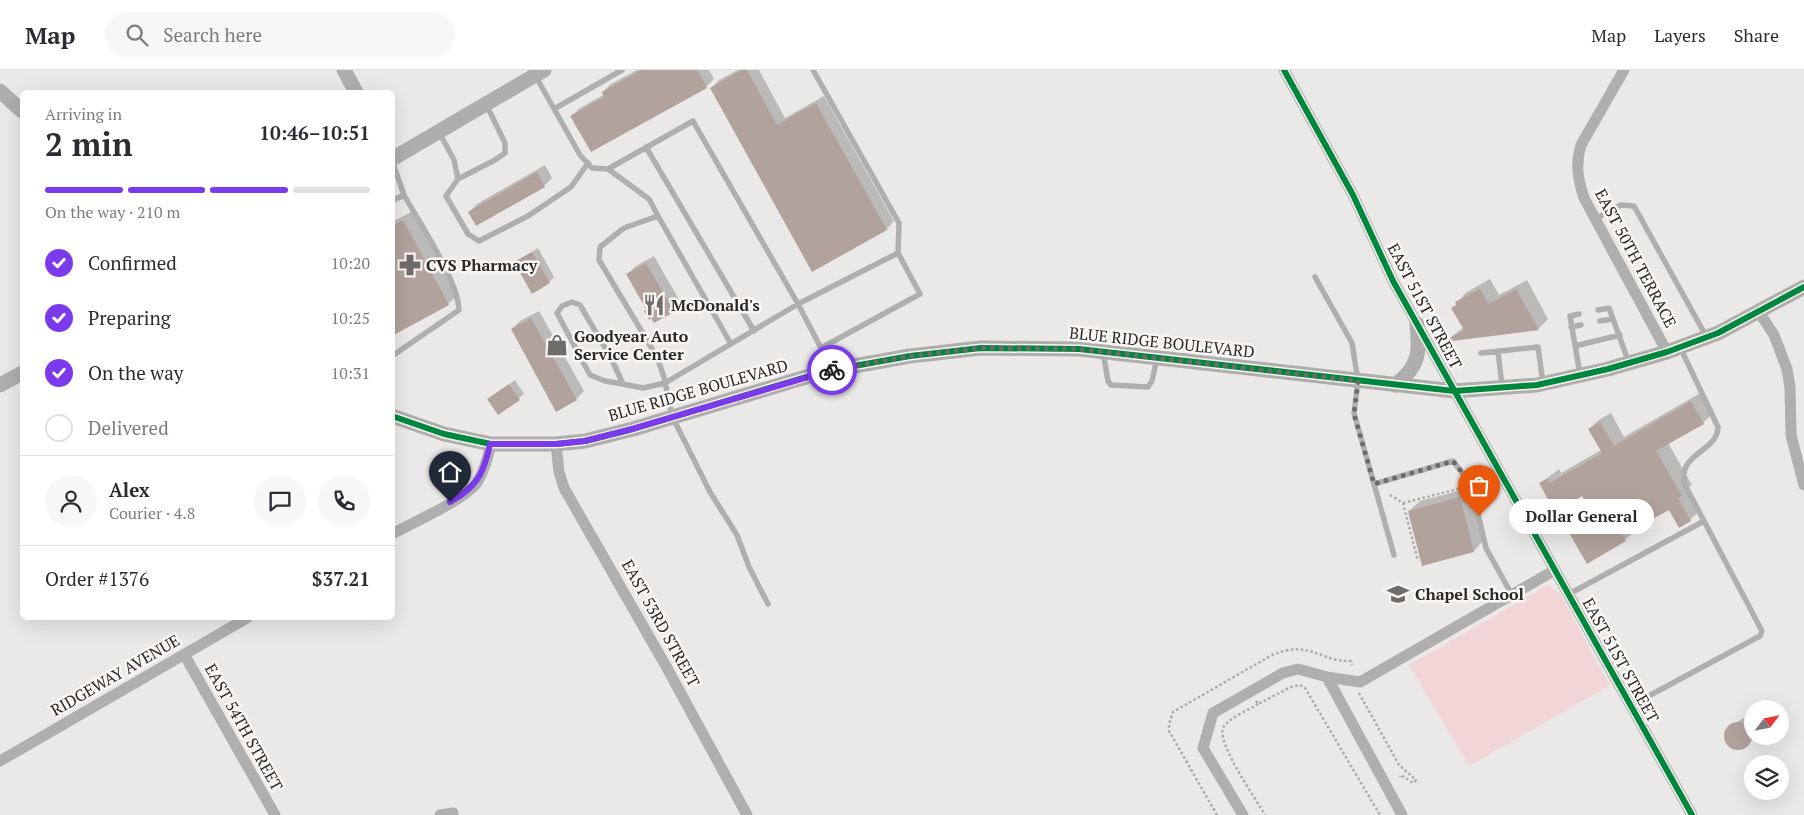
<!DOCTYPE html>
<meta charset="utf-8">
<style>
:root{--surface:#fff;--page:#f7f7f7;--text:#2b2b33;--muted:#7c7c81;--line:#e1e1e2;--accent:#7c3aed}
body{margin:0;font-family:"PT Serif",serif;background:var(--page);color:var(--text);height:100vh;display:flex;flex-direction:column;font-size:19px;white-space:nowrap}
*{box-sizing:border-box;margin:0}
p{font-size:16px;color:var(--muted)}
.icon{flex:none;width:28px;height:28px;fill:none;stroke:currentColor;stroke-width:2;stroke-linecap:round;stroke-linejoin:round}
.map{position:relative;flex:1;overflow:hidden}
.side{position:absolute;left:20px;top:20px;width:375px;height:530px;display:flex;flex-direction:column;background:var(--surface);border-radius:8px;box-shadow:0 5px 20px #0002}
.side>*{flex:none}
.needle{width:32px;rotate:58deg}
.fabs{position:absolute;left:1744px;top:630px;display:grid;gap:10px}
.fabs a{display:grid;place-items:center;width:45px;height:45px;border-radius:50%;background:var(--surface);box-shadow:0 5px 20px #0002;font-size:25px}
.pin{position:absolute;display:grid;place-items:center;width:42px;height:42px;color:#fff;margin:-51px -21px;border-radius:50% 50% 50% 0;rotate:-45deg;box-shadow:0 0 5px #0007}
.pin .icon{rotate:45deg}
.courier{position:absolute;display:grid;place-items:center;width:50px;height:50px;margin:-25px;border:4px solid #7c3aed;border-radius:50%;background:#fff;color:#222;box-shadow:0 1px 6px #0007}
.bubble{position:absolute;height:35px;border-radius:18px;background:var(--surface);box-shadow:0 5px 20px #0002;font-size:16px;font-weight:600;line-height:35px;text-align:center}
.headline em{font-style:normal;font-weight:600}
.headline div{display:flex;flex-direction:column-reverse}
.headline{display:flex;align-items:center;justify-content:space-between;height:85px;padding:0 25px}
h1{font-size:32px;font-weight:600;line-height:38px}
.bar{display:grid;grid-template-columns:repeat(4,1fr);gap:8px 5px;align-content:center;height:60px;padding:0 25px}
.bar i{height:6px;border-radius:4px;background:var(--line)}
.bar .current{background:var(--accent)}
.bar p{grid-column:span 4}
.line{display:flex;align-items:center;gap:12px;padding:0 25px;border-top:1px solid var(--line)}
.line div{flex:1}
.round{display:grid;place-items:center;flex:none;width:52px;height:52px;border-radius:26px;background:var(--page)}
ol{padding:0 25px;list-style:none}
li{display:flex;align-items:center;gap:15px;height:55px}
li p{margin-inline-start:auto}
li .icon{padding:5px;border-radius:50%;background:var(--accent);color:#fff;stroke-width:4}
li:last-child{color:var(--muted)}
li i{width:28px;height:28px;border:2px solid var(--line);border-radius:50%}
header{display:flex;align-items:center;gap:30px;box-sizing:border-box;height:70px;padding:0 25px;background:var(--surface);border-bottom:1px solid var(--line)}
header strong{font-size:24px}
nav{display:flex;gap:28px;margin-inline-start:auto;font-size:18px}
.search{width:350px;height:45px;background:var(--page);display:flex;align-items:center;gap:12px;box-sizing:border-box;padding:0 18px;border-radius:28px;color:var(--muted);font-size:19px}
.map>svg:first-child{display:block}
</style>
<header>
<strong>Map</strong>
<div class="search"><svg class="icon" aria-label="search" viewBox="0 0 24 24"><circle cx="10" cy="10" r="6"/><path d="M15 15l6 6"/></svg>Search here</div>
<nav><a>Map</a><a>Layers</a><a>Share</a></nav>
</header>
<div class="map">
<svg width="1804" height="745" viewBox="0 0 1804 745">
<rect width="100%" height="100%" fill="#ebe9e7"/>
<!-- green -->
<path fill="#f2d5d7" d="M1548,515L1559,522L1610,615L1469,696L1409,595Z"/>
<!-- shadow -->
<path fill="#0003" d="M637,0H709L714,9L706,17L572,46L580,38L605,24L603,22L611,14Z
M738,0H759L785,48L824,26L894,151L887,159L813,200L711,18L719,10Z
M545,95L552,108L544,116L469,142L477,134Z
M413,141L459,224L448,234L392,264V152Z
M538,178L554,207L549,212L515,192Z
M654,186L681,233L673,241L647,239L628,204L636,196Z
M1490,209L1499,225L1527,210L1548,249L1538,259L1447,270L1464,257L1456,233L1467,222Z
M539,241L584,321L576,329L512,259L520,251Z
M515,310L524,324L499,343L489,329Z
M1702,322L1714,342L1703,353L1668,373L1692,415L1688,418L1701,439L1690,450L1670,438L1644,449L1633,455L1636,460L1625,470L1569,461L1580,451L1593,443L1583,425L1540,414L1559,399L1561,403L1601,380L1589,359L1600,349L1611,343L1624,367Z
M1470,418L1484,470L1474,481L1423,494L1409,441L1420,431Z
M1743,648L1752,653L1753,669L1748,674L1736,679L1729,675L1725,668L1727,660Z"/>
<!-- building -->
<path fill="#b1a29c" d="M641,0H697L707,18L591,82L570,46L604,27L602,22Z
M742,0H747L777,55L816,33L887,160L812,202L710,18Z
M537,102L545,117L476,156L468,142Z
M403,150L449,235L392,266V156Z
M532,182L550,213L532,224L514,192Z
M646,193L674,242L654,253L651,248L649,250L644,241L646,239L626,204Z
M1480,219L1489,234L1516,219L1539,260L1444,272L1464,260L1451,238L1456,235L1455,232Z
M531,248L577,330L556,342L511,259Z
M509,314L520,330L498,345L487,329Z
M1691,331L1704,354L1656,381L1682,426L1678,428L1691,451L1679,458L1669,440L1645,453L1643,450L1621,463L1626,471L1587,494L1568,461L1593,446L1582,426L1555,442L1539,413L1548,408L1550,413L1602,383L1588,359L1600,352L1614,376Z
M1460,427L1474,482L1422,496L1408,441Z
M1724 666a14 14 0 1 1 28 0a14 14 0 1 1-28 0Z"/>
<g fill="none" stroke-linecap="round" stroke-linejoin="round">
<!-- path -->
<path stroke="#ababaa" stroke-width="2.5" stroke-dasharray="2.5 2.5" stroke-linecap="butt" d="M1478,411L1489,406
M1390,425L1403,433L1418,491
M1403,433L1462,418
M1359,623L1399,695L1416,710L1413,713L1401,705L1400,707
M1256,631L1258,634L1291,617L1300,615L1305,618L1380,745
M1258,634C1249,640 1228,648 1223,658C1217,674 1256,729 1265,745
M1217,745L1169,661V654L1173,642L1272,585C1311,569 1319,592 1351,591L1352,595"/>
<!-- lane -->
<path stroke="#b0afaf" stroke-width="5.5" d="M813,0L899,153L898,183
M535,5L580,85L592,98L608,99L649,129L658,146
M554,39L622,0
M439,62L454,90L458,109L446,126L468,164L479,171L528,146L571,117L588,93
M646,77L754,261
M392,91L404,125L392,131
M608,99L693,51L798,234L832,299
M458,109L495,90L505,83V73L487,36
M1595,149L1621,135L1634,136L1706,266
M1315,207L1352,273L1358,311L1354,343L1394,485
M1598,240L1609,238L1629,293
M1579,244L1570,246L1580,304
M1600,251L1613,249
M1571,257L1581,255
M731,274L658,146L624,158L600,177L599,190L657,287L664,307L672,346L710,422L737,465L749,497L768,534
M1575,276L1620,265
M1498,281L1502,316
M1103,282L1108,311L1111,315L1148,317L1152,311L1157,288
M1481,283L1538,277L1543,313
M392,286L459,240C458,210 420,154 404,125
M623,314L605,311L590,305L557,243L562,236L572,232L580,235L611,288L623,314L643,318L665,313L798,234L898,183L920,224L821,278
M1374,414L1453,391L1471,414L1486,478L1512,525
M1569,524L1704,451
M1632,635L1760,566L1762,561L1685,415C1676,383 1718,382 1718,357L1680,277"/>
<!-- street -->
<path stroke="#b0afaf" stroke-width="11" d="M1284,0L1353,125L1393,211L1692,745
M1624,0L1581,75C1575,95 1578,109 1584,128L1667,282
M1759,242L1774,265L1787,299L1790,317L1791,365L1804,415
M556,374L559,402L564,418L667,598L747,745
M392,464C414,452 462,431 476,414C484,403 488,387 491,374
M184,584L275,745
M1327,607L1402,745
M0,691L247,548
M440,745L453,743
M1243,745L1203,678L1213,643L1283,603L1298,599L1327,607L1360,612L1555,500"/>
<!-- secondary -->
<path stroke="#b0aead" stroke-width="15" d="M344,0L356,22
M0,21L22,41
M392,89L544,0
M0,315L22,303
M1395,315C1419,297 1420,283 1417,254
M392,346L444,364L491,374H556L585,371L633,359L826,301L910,286L981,278L1079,279L1454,321L1537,315L1608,299L1667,282L1718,263L1804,217"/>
<!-- cycleway casing -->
<g stroke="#f9f6f3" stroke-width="9">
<path id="cycleway" d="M1284,0L1353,125L1393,211L1692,745
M392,346L444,364L491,374H556L585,371L633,359L826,301L910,286L981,278L1079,279L1454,321L1537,315L1608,299L1667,282L1718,263L1804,217"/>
</g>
<!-- cycleway -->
<use href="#cycleway" stroke="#00873e" stroke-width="6"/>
</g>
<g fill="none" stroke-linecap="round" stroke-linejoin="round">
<!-- done -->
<path stroke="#6d6c6a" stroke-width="5" stroke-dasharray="0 9" d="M832,300L910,286L981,278L1078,279L1358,311L1354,344L1374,414L1453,391L1471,414L1479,446"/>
<!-- route -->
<path stroke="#7c3aed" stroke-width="6" d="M450,432C477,417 484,403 490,374H556L585,371L632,359L832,300"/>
</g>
<!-- icons -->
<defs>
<g id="pharmacy-bare" transform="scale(1.725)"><path d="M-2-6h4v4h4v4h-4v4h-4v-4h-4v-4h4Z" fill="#6d6c6a" stroke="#f9f6f3" stroke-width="2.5" paint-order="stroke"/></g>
<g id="restaurant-bare" transform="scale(1.725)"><path d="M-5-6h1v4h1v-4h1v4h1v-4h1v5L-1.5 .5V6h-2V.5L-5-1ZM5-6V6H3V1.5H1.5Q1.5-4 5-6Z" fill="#6d6c6a" stroke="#f9f6f3" stroke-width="2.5" paint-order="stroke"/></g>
<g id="shop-bare" transform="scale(1.725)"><path d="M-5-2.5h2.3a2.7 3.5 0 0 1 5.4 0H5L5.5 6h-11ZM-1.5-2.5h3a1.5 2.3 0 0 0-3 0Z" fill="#6d6c6a" stroke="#f9f6f3" stroke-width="2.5" paint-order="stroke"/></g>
<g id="school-bare" transform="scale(1.725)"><path d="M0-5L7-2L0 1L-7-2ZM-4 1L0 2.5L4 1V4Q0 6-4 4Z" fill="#6d6c6a" stroke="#f9f6f3" stroke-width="2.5" paint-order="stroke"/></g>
</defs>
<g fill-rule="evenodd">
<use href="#pharmacy-bare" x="410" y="195"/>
<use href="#restaurant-bare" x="654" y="235"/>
<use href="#shop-bare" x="557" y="275"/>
<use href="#school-bare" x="1398" y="524"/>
</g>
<g text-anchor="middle" stroke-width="5" stroke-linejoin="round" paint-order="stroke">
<!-- street labels -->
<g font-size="16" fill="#292827" stroke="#f9f6f3">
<text transform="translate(1636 188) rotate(62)" y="6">EAST 50TH TERRACE</text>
<text transform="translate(1425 236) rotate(62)" y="6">EAST 51ST STREET</text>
<text transform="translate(1162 272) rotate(6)" y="6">BLUE RIDGE BOULEVARD</text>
<text transform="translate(698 320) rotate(-16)" y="6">BLUE RIDGE BOULEVARD</text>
<text transform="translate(661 553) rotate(61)" y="6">EAST 53RD STREET</text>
<text transform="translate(1621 590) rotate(61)" y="6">EAST 51ST STREET</text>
<text transform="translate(115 605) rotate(-30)" y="6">RIDGEWAY AVENUE</text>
<text transform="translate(244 657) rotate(61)" y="6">EAST 54TH STREET</text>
</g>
<!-- poi labels -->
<g font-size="16" font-weight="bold" fill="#292827" stroke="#f9f6f3" text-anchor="start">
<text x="426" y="201">CVS Pharmacy</text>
<text x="671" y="241">McDonald's</text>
<text x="574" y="272">Goodyear Auto<tspan x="574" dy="18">Service Center</tspan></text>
<text x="1415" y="530">Chapel School</text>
</g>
</g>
</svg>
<div class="fabs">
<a><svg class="needle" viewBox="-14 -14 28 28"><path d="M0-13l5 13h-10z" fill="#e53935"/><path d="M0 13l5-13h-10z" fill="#7c7c81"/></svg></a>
<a><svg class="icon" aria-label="layers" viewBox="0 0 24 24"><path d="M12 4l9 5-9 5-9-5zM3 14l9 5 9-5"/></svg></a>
</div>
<div class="pin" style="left:1479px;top:446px;background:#ea580c"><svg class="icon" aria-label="bag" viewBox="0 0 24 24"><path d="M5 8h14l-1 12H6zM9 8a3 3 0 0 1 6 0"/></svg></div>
<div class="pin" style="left:450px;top:432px;background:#1f2937"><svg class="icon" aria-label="home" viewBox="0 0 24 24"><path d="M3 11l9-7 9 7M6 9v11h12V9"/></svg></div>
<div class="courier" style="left:832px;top:300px"><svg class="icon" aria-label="bike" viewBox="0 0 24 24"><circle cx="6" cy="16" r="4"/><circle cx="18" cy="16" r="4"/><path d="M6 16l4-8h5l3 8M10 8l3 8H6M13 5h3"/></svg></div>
<div class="bubble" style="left:1509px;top:429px;width:145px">Dollar General</div>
<section class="side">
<div class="headline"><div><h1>2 min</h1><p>Arriving in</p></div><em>10:46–10:51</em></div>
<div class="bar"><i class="current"></i><i class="current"></i><i class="current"></i><i></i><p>On the way · 210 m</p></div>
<ol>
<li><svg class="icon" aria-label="check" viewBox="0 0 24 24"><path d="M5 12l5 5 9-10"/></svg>Confirmed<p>10:20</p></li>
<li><svg class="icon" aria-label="check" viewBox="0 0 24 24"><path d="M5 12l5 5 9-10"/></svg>Preparing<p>10:25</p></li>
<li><svg class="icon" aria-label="check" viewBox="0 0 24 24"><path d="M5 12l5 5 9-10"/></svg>On the way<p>10:31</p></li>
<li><i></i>Delivered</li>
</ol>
<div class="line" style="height:90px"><a class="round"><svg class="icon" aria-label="person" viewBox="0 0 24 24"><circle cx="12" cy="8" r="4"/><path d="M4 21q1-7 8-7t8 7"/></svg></a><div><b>Alex</b><p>Courier · 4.8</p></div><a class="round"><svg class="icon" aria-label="chat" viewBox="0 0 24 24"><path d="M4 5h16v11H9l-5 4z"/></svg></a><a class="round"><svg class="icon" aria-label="phone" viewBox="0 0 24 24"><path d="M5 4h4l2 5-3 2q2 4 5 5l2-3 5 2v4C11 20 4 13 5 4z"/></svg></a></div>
<div class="line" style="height:65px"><div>Order #1376</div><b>$37.21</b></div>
</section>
</div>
